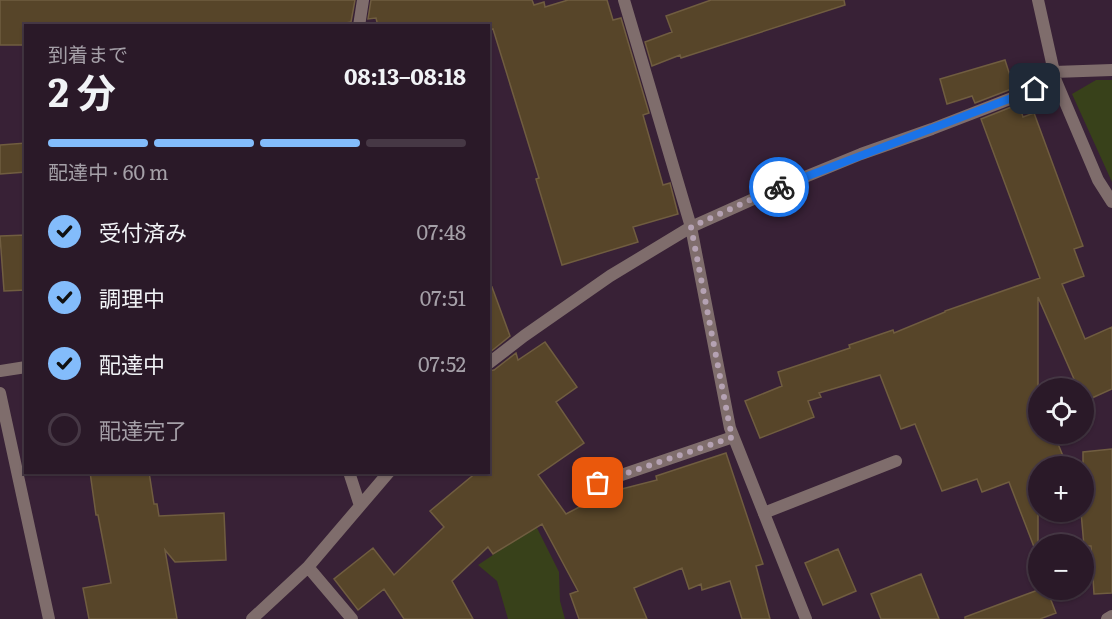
<!DOCTYPE html>
<html lang="ja">
<meta charset="utf-8">
<style>
:root{--surface:#2a1928;--page:#362634;--text:#f1f3f6;--muted:#a5a0a8;--line:#463845;--accent:#83bcfb}
body{margin:0;font-family:Literata,"Noto Sans JP",serif;background:var(--page);color:var(--text);height:100vh;display:flex;flex-direction:column;font-size:22px;white-space:nowrap}
*{box-sizing:border-box;margin:0}
p{font-size:20px;color:var(--muted)}
.icon{flex:none;width:33px;height:33px;fill:none;stroke:currentColor;stroke-width:2;stroke-linecap:round;stroke-linejoin:round}
.map{position:relative;flex:1;overflow:hidden}
.panel{position:absolute;left:24px;top:24px;width:466px;height:450px;display:flex;flex-direction:column;background:var(--surface);border-radius:0px;box-shadow:0 2px 4px #0004,0 0 0 2px var(--line)}
.panel>*{flex:none}
.tools{position:absolute;left:1028px;top:378px;display:grid;gap:12px}
.tools a{display:grid;place-items:center;width:66px;height:66px;border-radius:50%;background:var(--surface);box-shadow:0 2px 4px #0004,0 0 0 2px var(--line);font-size:30px}
.pin{position:absolute;display:grid;place-items:center;width:51px;height:51px;color:#fff;margin:-26px;border-radius:12px;box-shadow:0 3px 9px #0006}
.courier{position:absolute;display:grid;place-items:center;width:60px;height:60px;margin:-30px;border:4px solid #1a73e8;border-radius:50%;background:#fff;color:#222;box-shadow:0 2px 8px #0007}
.summary em{font-style:normal;font-weight:700}
.summary div{display:flex;flex-direction:column-reverse}
.summary{display:flex;align-items:center;justify-content:space-between;height:102px;padding:0 24px}
h1{font-size:39px;font-weight:700;line-height:45px}
.bar{display:grid;grid-template-columns:repeat(4,1fr);gap:9px 6px;align-content:center;height:72px;padding:0 24px}
.bar i{height:8px;border-radius:4px;background:var(--line)}
.bar .active{background:var(--accent)}
.bar p{grid-column:span 4}
ol{padding:0 24px;list-style:none}
li{display:flex;align-items:center;gap:18px;height:66px}
li p{margin-inline-start:auto}
li .icon{padding:6px;border-radius:50%;background:var(--accent);color:#111;stroke-width:4}
li:last-child{color:var(--muted)}
li i{width:33px;height:33px;border:3px solid var(--line);border-radius:50%}
.map>svg:first-child{display:block}
</style>
<div class="map">
<svg width="1112" height="619" viewBox="0 0 1112 619">
<rect width="100%" height="100%" fill="#382136"/>
<!-- green -->
<path fill="#38411a" d="M1096,80H1112V182L1072,94Z
M536,526L559,572L560,601L565,619H508L497,581L478,565Z"/>
<!-- building -->
<path fill="#574529" stroke="#705d40" stroke-width="1.5" d="M0,0H355L351,22L330,26H26V45H0Z
M371,0H532L534,5L544,2L545,7L568,0H607L613,20L621,18L649,113L643,115L663,185L670,183L678,214L633,227L638,242L562,265L536,179L539,178L493,29L489,30V26H378L376,18L368,19Z
M711,0H844L845,5L681,58L680,55L652,66L645,42L672,32L666,16Z
M1005,60L1014,88L975,103L972,96L947,104L940,79Z
M1019,104L1023,117L1034,113L1083,246L1074,249L1084,276L1062,284L1085,339L1112,327V389L1083,402V388H1078L1038,297V434H1054L1067,466H1038V552H1036L1009,482L982,492L977,479L942,491L915,424L901,429L880,375L819,393L821,397L808,401L814,417L760,438L745,401L782,386L778,372L850,348L849,345L893,330L894,333L945,312V311L1040,278L981,119Z
M26,143V172L0,174V145Z
M26,235V290L4,291L0,236Z
M492,287L510,336L489,353V288Z
M545,342L577,387L556,402L584,443L538,475L566,514L606,493L657,480L656,476L726,453L763,564L756,566L770,619H742L730,581L702,590L701,584L689,589L682,568L634,588L647,619H579L570,594L578,591L542,524L493,554L488,547L452,581L473,619H404L384,589L358,610L334,579L373,548L394,575L444,527L430,511L477,472H489V371L494,370L516,353L518,360Z
M1112,449V593L1094,594L1091,546H1084L1081,512H1083V452Z
M90,472H149L154,504H157L159,516L224,513L226,560L175,562L165,550L177,619H89L83,588L111,583L98,515H96Z
M838,549L856,591L823,605L805,563Z
M921,574L939,619H881L871,594Z
M1038,590H1047L1056,613L1040,619H965V617Z"/>
<g fill="none" stroke-linecap="round" stroke-linejoin="round">
<!-- service -->
<path stroke="#7f6d6c" stroke-width="12" d="M598,483L733,437
M764,513L896,461"/>
<!-- minor -->
<path stroke="#7f6d6c" stroke-width="12" d="M624,0L691,227L730,428L806,619
M1038,0L1056,81L1098,180L1112,202
M359,26L363,0
M1054,72L1112,70
M489,363L524,336L610,276L691,227L778,188L861,154L932,129L1056,81
M0,371L26,367
M0,393L49,619
M349,472L360,506
M308,567L352,619
M252,619L308,567L389,472
M1107,619L1112,616"/>
</g>
<g fill="none" stroke-linecap="round" stroke-linejoin="round">
<!-- done -->
<path stroke="#b5a2b3" stroke-width="6" stroke-dasharray="0 10.8" d="M598,483L733,437L730,428L691,227L779,187"/>
<!-- route -->
<path stroke="#1a73e8" stroke-width="8" d="M779,187L1035,89"/>
</g>
</svg>
<div class="tools">
<a><svg class="icon" aria-label="locate" viewBox="0 0 24 24"><circle cx="12" cy="12" r="6"/><path d="M12 2v4M12 18v4M2 12h4M18 12h4"/></svg></a>
<a>+</a>
<a>−</a>
</div>
<div class="pin" style="left:598px;top:483px;background:#ea580c"><svg class="icon" aria-label="bag" viewBox="0 0 24 24"><path d="M5 8h14l-1 12H6zM9 8a3 3 0 0 1 6 0"/></svg></div>
<div class="pin" style="left:1035px;top:89px;background:#1f2937"><svg class="icon" aria-label="home" viewBox="0 0 24 24"><path d="M3 11l9-7 9 7M6 9v11h12V9"/></svg></div>
<div class="courier" style="left:779px;top:187px"><svg class="icon" aria-label="bike" viewBox="0 0 24 24"><circle cx="6" cy="16" r="4"/><circle cx="18" cy="16" r="4"/><path d="M6 16l4-8h5l3 8M10 8l3 8H6M13 5h3"/></svg></div>
<section class="panel">
<div class="summary"><div><h1>2 分</h1><p>到着まで</p></div><em>08:13–08:18</em></div>
<div class="bar"><i class="active"></i><i class="active"></i><i class="active"></i><i></i><p>配達中 · 60 m</p></div>
<ol>
<li><svg class="icon" aria-label="check" viewBox="0 0 24 24"><path d="M5 12l5 5 9-10"/></svg>受付済み<p>07:48</p></li>
<li><svg class="icon" aria-label="check" viewBox="0 0 24 24"><path d="M5 12l5 5 9-10"/></svg>調理中<p>07:51</p></li>
<li><svg class="icon" aria-label="check" viewBox="0 0 24 24"><path d="M5 12l5 5 9-10"/></svg>配達中<p>07:52</p></li>
<li><i></i>配達完了</li>
</ol>
</section>
</div>
